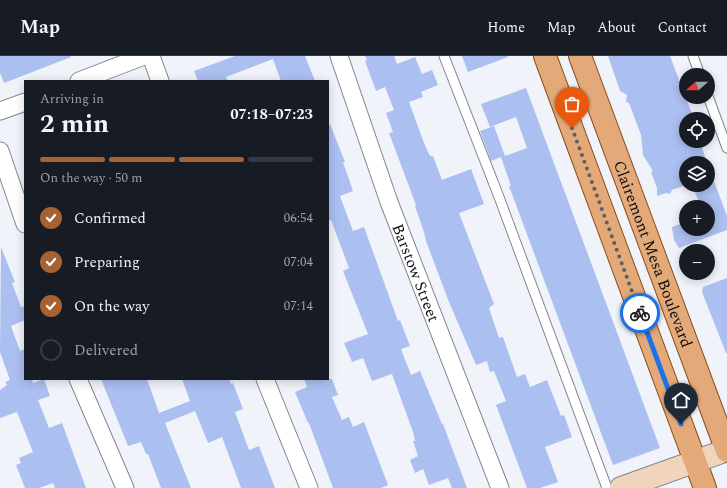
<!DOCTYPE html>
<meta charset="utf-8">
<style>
:root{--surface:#171b24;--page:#20242c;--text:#f1f3f6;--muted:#9ea1a6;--line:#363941;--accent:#a66232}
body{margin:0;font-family:Spectral,serif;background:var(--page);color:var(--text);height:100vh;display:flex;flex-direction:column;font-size:15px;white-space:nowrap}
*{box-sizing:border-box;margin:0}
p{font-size:13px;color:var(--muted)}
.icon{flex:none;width:22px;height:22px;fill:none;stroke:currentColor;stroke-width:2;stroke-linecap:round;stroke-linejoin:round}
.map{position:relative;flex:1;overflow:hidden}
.sheet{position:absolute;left:24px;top:24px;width:305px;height:300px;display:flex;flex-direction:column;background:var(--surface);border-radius:0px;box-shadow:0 2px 10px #0003}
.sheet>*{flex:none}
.needle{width:26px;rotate:249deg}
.controls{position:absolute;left:679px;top:12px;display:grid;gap:8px}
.controls a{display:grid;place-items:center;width:36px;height:36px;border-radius:50%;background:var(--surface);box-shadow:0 2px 10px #0003;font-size:20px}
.pin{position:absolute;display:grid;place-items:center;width:34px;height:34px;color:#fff;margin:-41px -17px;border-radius:50% 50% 50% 0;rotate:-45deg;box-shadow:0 0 4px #0007}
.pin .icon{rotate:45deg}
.courier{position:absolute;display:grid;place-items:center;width:40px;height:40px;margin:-20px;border:3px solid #1a73e8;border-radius:50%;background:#fff;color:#222;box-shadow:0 1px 5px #0007}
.summary em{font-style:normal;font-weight:700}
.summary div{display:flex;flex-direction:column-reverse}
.summary{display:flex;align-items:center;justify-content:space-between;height:68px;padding:0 16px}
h1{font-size:26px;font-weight:700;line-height:30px}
.bar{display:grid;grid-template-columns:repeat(4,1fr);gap:6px 4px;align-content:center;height:48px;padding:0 16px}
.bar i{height:5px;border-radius:3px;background:var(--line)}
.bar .active{background:var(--accent)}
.bar p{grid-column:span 4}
ol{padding:0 16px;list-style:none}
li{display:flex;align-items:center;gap:12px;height:44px}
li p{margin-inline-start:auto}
li .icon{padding:4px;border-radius:50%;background:var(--accent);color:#fff;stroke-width:4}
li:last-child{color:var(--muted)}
li i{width:22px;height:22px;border:2px solid var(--line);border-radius:50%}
header{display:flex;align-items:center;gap:24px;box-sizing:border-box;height:56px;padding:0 20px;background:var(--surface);border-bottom:1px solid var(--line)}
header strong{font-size:19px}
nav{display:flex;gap:22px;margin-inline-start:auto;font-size:14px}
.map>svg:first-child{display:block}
</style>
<header>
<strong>Map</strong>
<nav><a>Home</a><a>Map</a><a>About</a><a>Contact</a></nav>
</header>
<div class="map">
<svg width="727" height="432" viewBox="0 0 727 432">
<rect width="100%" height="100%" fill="#f0f3fa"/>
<!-- building -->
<path fill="#acbff1" d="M0,0H70L71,1L4,27L0,17Z
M235,0H305L315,25H281L273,3L226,21L228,25H198L194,15Z
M365,0H394L397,8L415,1L422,18L432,14L438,29L421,36L423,41L409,46L424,87L430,100H433L442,124L471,113L484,148L459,157L494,248L489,252L499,282L503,281L517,321L525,318L530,331L547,324L561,360L564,359L572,381L545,391L558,426L540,432H527L496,349L506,345L494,315L490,316L487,305L476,309L449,246L426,185L424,176L415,150L416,149L389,77L393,76L386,57L394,54L385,31L376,35L365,5L367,4Z
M462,0H508V1L468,16Z
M608,0H670L694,63H686V85H700L707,107H686V129L672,134L670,138L666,137L657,140V132L651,116L653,115L643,99L641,79L629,47L626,46L627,39L620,35Z
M526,32L660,392L613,409L509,130H511L501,101L491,105L480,75L494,70L505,100L527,92L516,61L490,71L481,48Z
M330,68L345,106H343L353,135L340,140L353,175L364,171L398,265L400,264L410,290L401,293L411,319L420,315L442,368H443L467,432H452L448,422L429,429L423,413L415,417L410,404L418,400L413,385H415L413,376L392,318L372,325L363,302L352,306L344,287L368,278L343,215L349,212L331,164L328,165V69Z
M708,109L727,160V174L679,192L674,184L672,171L686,166V173H708V151H701L692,129H708Z
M1,191L15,226L12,227L21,251L25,250V264L11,270L20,295L25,293V323H32L33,327L44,323L50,340L38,344L49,372L62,367L86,432H55L53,427L39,432H25L16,409L21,407L19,402L33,396L17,356L0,362V334L7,329L5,326L10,324L0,296Z
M727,222V297H726L702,236L703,231Z
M101,323H147L159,357L190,345L182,323H229L231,328L233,327L243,353L235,356L249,394L259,390L275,432H241L222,381L208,387L195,355L165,367L191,432H161L148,398H146L141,386L128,390Z
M304,323H332L338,339L332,341L342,364L349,361L353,371L364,366L388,429L381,432H333L309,367H308L295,336L307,331Z"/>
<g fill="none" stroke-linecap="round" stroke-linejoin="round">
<!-- lane casing -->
<g stroke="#83868c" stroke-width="11">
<path id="lane" d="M444,0L499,141L607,432
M693,0L700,19
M708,40L727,92"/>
</g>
<!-- street casing -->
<g stroke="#83868c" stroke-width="19">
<g id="street">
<path d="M151,0L160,25"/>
<path id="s1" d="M339,0L389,146L500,432"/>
<path d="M79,25L144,0"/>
<path d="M0,55L25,46"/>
<path d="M0,95L25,168"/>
<path d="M78,323L125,432"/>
<path d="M265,323L309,432"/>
</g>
</g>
<!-- secondary casing -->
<g stroke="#83868c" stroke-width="24">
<path id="secondary" d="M621,432L727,394"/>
</g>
<!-- primary casing -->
<g stroke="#8c4d1b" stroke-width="24">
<g id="primary">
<path d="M545,0L705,432"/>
<path id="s2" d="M580,0L727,395"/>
</g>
</g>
<!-- lane -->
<use href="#lane" stroke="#fff" stroke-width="9"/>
<!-- street -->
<use href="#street" stroke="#fff" stroke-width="17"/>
<!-- secondary -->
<use href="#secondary" stroke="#f1d4bc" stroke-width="22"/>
<!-- primary -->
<use href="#primary" stroke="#e3a979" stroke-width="22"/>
</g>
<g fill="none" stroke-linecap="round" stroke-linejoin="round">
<!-- done -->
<path stroke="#5d5f63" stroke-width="4" stroke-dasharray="0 7.2" d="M572,72L640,257"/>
<!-- route -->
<path stroke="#1a73e8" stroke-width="5" d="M640,257L681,368"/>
</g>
<g text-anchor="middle" stroke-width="3.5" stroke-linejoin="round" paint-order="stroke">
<!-- street labels -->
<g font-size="16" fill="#0e0f11" stroke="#fff">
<text dy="6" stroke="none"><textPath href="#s2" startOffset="211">Clairemont Mesa Boulevard</textPath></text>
<text dy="6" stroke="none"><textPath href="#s1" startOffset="230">Barstow Street</textPath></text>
</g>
</g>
</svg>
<div class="controls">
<a><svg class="needle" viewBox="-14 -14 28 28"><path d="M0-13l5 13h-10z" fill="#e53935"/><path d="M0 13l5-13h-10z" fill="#9ea1a6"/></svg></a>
<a><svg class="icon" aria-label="locate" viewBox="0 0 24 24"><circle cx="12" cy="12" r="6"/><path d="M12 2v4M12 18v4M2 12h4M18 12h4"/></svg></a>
<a><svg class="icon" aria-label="layers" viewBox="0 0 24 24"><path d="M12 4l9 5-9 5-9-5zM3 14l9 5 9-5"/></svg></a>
<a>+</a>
<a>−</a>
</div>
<div class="pin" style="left:572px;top:72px;background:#ea580c"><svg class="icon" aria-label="bag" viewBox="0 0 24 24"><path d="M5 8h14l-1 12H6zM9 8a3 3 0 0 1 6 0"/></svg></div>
<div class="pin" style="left:681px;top:368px;background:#1f2937"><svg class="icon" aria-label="home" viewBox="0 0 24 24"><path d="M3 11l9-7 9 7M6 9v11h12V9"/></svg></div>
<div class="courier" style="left:640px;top:257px"><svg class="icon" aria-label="bike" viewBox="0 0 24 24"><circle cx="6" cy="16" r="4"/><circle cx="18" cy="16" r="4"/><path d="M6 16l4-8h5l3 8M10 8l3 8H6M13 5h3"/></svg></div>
<section class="sheet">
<div class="summary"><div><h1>2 min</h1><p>Arriving in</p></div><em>07:18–07:23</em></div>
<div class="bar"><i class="active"></i><i class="active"></i><i class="active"></i><i></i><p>On the way · 50 m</p></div>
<ol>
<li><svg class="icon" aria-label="check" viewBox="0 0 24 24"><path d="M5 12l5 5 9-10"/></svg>Confirmed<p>06:54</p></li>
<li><svg class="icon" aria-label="check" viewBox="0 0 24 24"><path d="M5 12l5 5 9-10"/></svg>Preparing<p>07:04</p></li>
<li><svg class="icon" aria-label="check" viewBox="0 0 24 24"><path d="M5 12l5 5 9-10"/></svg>On the way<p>07:14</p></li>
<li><i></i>Delivered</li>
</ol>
</section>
</div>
